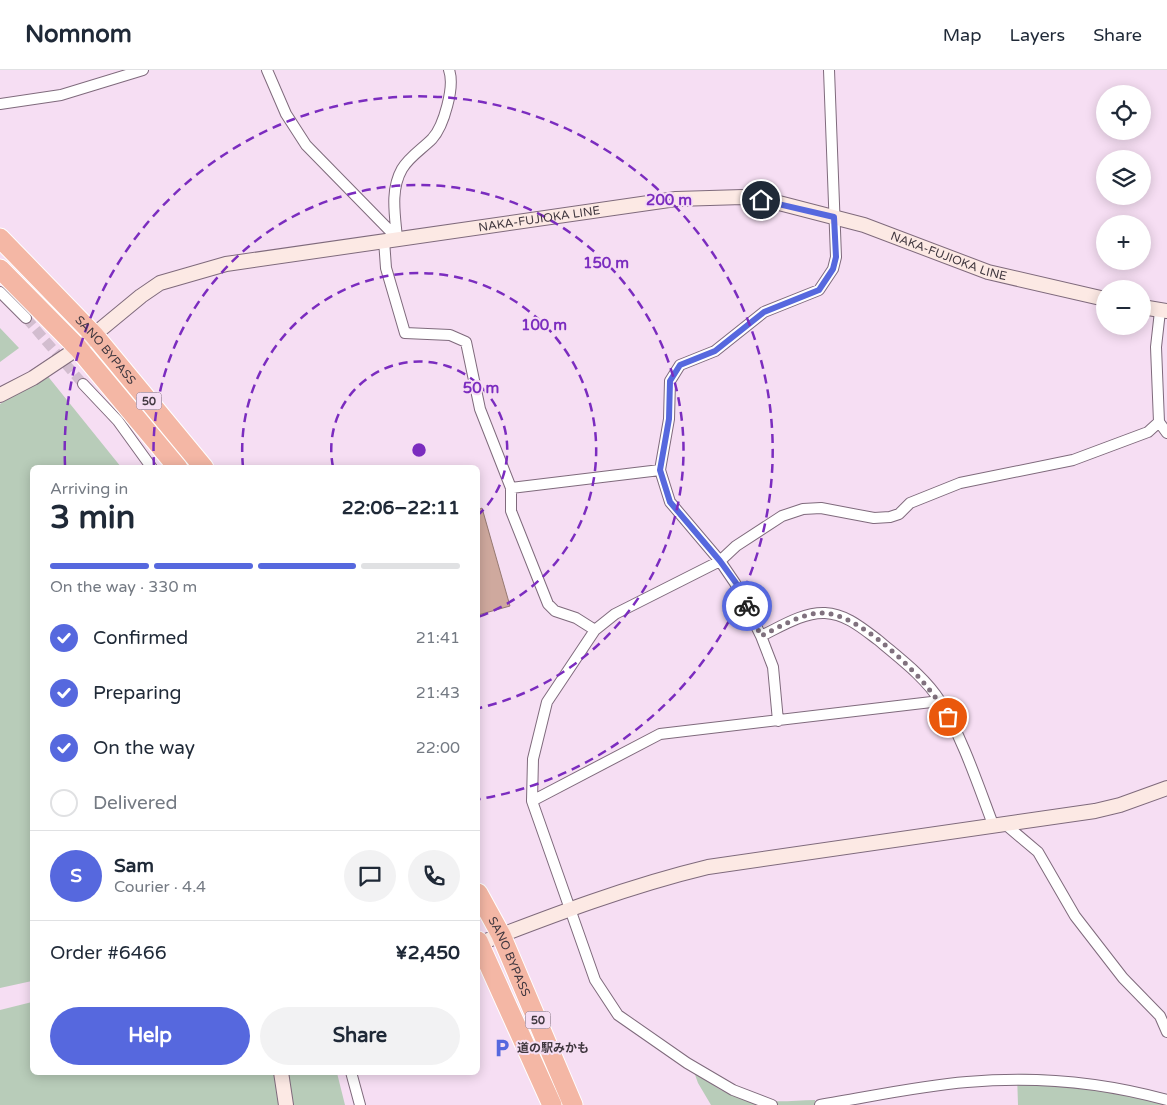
<!DOCTYPE html>
<meta charset="utf-8">
<style>
:root{--surface:#fff;--page:#f2f2f3;--text:#1f2937;--muted:#747a83;--line:#e0e1e3;--accent:#5668de}
body{margin:0;font-family:"Varela Round","Noto Sans JP",sans-serif;background:var(--page);color:var(--text);height:100vh;display:flex;flex-direction:column;font-size:19px;white-space:nowrap}
*{box-sizing:border-box;margin:0}
p{font-size:16px;color:var(--muted)}
.icon{flex:none;width:28px;height:28px;fill:none;stroke:currentColor;stroke-width:2;stroke-linecap:round;stroke-linejoin:round}
.map{position:relative;flex:1;overflow:hidden}
.details{position:absolute;left:30px;top:395px;width:450px;height:610px;display:flex;flex-direction:column;background:var(--surface);border-radius:8px;box-shadow:0 2px 12px #0003}
.details>*{flex:none}
.tools{position:absolute;left:1096px;top:15px;display:grid;gap:10px}
.tools a{display:grid;place-items:center;width:55px;height:55px;border-radius:50%;background:var(--surface);box-shadow:0 2px 12px #0003;font-size:25px}
.pin{position:absolute;display:grid;place-items:center;width:42px;height:42px;color:#fff;margin:-21px;border:2px solid #fff;border-radius:50%;box-shadow:0 1px 5px #0007}
.courier{position:absolute;display:grid;place-items:center;width:50px;height:50px;margin:-25px;border:4px solid #5668de;border-radius:50%;background:#fff;color:#222;box-shadow:0 1px 6px #0007}
.overview em{font-style:normal;font-weight:700}
.overview div{display:flex;flex-direction:column-reverse}
.overview{display:flex;align-items:center;justify-content:space-between;height:85px;padding:0 20px}
h1{font-size:32px;font-weight:700;line-height:38px}
.bar{display:grid;grid-template-columns:repeat(4,1fr);gap:8px 5px;align-content:center;height:60px;padding:0 20px}
.bar i{height:6px;border-radius:4px;background:var(--line)}
.bar .on{background:var(--accent)}
.bar p{grid-column:span 4}
.line{display:flex;align-items:center;gap:12px;padding:0 20px;border-top:1px solid var(--line)}
.line div{flex:1}
.round{display:grid;place-items:center;flex:none;width:52px;height:52px;border-radius:26px;background:var(--page)}
ol{padding:0 20px;list-style:none}
li{display:flex;align-items:center;gap:15px;height:55px}
li p{margin-inline-start:auto}
li .icon{padding:5px;border-radius:50%;background:var(--accent);color:#fff;stroke-width:4}
li:last-child{color:var(--muted)}
li i{width:28px;height:28px;border:2px solid var(--line);border-radius:50%}
.primary-button{display:flex;gap:10px;margin-top:auto;padding:10px 20px}
.primary-button a{flex:1;height:58px;border-radius:30px;background:var(--accent);color:#fff;font-size:20px;font-weight:700;line-height:58px;text-align:center}
.primary-button a+a{background:var(--page);color:var(--text)}
header{display:flex;align-items:center;gap:30px;box-sizing:border-box;height:70px;padding:0 25px;background:var(--surface);border-bottom:1px solid var(--line)}
header strong{font-size:24px}
nav{display:flex;gap:28px;margin-inline-start:auto;font-size:18px}
.map>svg:first-child{display:block}
</style>
<header>
<strong>Nomnom</strong>
<nav><a>Map</a><a>Layers</a><a>Share</a></nav>
</header>
<div class="map">
<svg width="1167" height="1035" viewBox="0 0 1167 1035">
<rect width="100%" height="100%" fill="#f6def3"/>
<!-- green -->
<path fill="#b8ccb9" d="M0,258L19,278L0,292Z
M46,304L121,397L32,398V911L0,918V334Z
M32,932V1002L337,1003L345,1035H0V940Z
M694,1002C704,1008 713,1016 723,1021C752,1035 785,1031 815,1030L816,1035H711L698,1013Z
M1017,1004C1061,1001 1123,1021 1167,1031V1035H1018Z"/>
<!-- building -->
<path fill="#cfa99e" stroke="#957970" d="M482,438L510,536L478,545V440Z"/>
<g fill="none" stroke-linecap="round" stroke-linejoin="round">
<!-- street-tunnel -->
<path stroke="#d2bdcf" stroke-width="10" stroke-dasharray="10 5" stroke-linecap="butt" d="M26,248L83,314"/>
<!-- street casing -->
<g stroke="#7f6a7c" stroke-width="12">
<path id="street" d="M267,0L286,44L306,75L397,168
M829,0L836,187L833,199L819,220L764,242L715,281L680,295L670,311L669,349L660,400L670,432L720,491L735,513L761,566C780,557 803,542 825,543C846,544 862,558 878,570C899,588 925,607 940,631C963,669 978,715 994,757
M0,34L61,25L143,0
M397,168C395,145 390,120 402,99C409,87 422,79 432,69C444,56 455,16 449,0
M384,170L386,198L405,263L450,265L466,272L480,339L511,418V441L548,534L555,541L576,548L595,560
M0,222L26,248
M1160,241L1156,277L1159,352L1167,363
M83,314L118,351L152,398
M511,418L660,400
M761,566L773,597L778,651
M532,731L660,664L940,631
M1006,755L1038,782L1075,846L1123,908L1160,946L1167,962
M351,1002L360,1035
M772,1035L733,1020L687,993L618,945L595,910L532,731L533,689L547,632L595,560L615,544L720,491L736,476L782,446L803,439L821,438L874,448L890,447L899,444L910,433L960,413L1073,390L1148,362L1159,352
M820,1035C869,1027 918,1016 967,1012C1034,1006 1102,1012 1167,1030"/>
</g>
<!-- secondary casing -->
<g stroke="#7f6a7c" stroke-width="16">
<g id="secondary">
<path d="M1142,237L1167,241"/>
<path id="s1" d="M0,325L33,308L78,278L141,226L160,213L226,194L676,129L743,127L779,133L864,155L988,202L1105,229"/>
<path d="M478,874C553,845 629,816 708,797L1095,741L1120,735L1167,718"/>
<path d="M281,1002L286,1035"/>
</g>
</g>
<!-- highway casing -->
<g stroke="#fff" stroke-width="21">
<g id="highway">
<path id="s2" d="M0,168L94,265L204,398"/>
<path d="M0,199L78,278L178,398"/>
<path id="s3" d="M478,823L501,865L573,1035"/>
<path d="M478,871L552,1035"/>
</g>
</g>
<!-- street -->
<use href="#street" stroke="#fff" stroke-width="10"/>
<!-- secondary -->
<use href="#secondary" stroke="#fce9e4" stroke-width="14"/>
<!-- highway -->
<use href="#highway" stroke="#f4b7a5" stroke-width="19"/>
</g>
<g fill="none" stroke-linecap="round" stroke-linejoin="round">
<!-- done -->
<path stroke="#80717e" stroke-width="5" stroke-dasharray="0 9" d="M747,536L761,566C780,557 803,542 825,543C864,546 931,613 948,647"/>
<!-- route -->
<path stroke="#5668de" stroke-width="6" d="M747,536L736,513L720,491L670,432L660,400L669,349L670,311L680,295L715,281L764,242L819,220L833,199L836,187L834,147L761,130"/>
</g>
<!-- distance rings -->
<g fill="none" stroke="#7b2cbf" stroke-width="2.5" stroke-dasharray="9 6">
<path d="M333 397A88 88 0 1 1 478 445"/>
<path d="M243 397A177 177 0 1 1 478 547"/>
<path d="M154 396A265 265 0 1 1 479 638"/>
<path d="M65 395A354 354 0 1 1 480 729"/>
</g>
<!-- icons -->
<defs>
<g id="parking-bare" transform="scale(1.5)"><path d="M-3.5-5.5H1a3.5 3.5 0 0 1 0 7H-1V5.5H-3.5ZM-1-3.4V-.6H.8a1.4 1.4 0 0 0 0-2.8Z" fill="#5668de" stroke="#f6def3" stroke-width="2.5" paint-order="stroke"/></g>
</defs>
<g fill-rule="evenodd">
<use href="#parking-bare" x="502" y="978"/>
</g>
<g text-anchor="middle" stroke-width="4" stroke-linejoin="round" paint-order="stroke">
<!-- shield labels -->
<g fill="#f6def3" stroke="#776975" stroke-width="1">
<rect x="136.5" y="322.5" width="25" height="17" rx="4"/>
<rect x="525.5" y="941.5" width="25" height="17" rx="4"/>
</g>
<g font-size="11" font-weight="bold" fill="#40373f">
<text x="149" y="335">50</text>
<text x="538" y="954">50</text>
</g>
<!-- street labels -->
<g font-size="12" fill="#40373f" stroke="#f6def3">
<text dy="4" stroke="none"><textPath href="#s1" startOffset="581">NAKA-FUJIOKA LINE</textPath></text>
<text dy="4" stroke="none"><textPath href="#s1" startOffset="1001">NAKA-FUJIOKA LINE</textPath></text>
<text dy="4" stroke="none"><textPath href="#s2" startOffset="154">SANO BYPASS</textPath></text>
<text dy="4" stroke="none"><textPath href="#s3" startOffset="71">SANO BYPASS</textPath></text>
</g>
<!-- poi labels -->
<g font-size="12" font-weight="bold" fill="#40373f" stroke="#f6def3" text-anchor="start">
<text x="517" y="982">道の駅みかも</text>
</g>
</g>
<circle cx="419" cy="380" r="8" fill="#7b2cbf" stroke="#f6def3" stroke-width="2.5"/>
<g font-size="15" text-anchor="middle" font-weight="bold" fill="#7b2cbf" stroke="#f6def3" stroke-width="4" stroke-linejoin="round" paint-order="stroke">
<text x="669" y="135">200 m</text>
<text x="606" y="198">150 m</text>
<text x="544" y="260">100 m</text>
<text x="481" y="323">50 m</text>
</g>
</svg>
<div class="tools">
<a><svg class="icon" aria-label="locate" viewBox="0 0 24 24"><circle cx="12" cy="12" r="6"/><path d="M12 2v4M12 18v4M2 12h4M18 12h4"/></svg></a>
<a><svg class="icon" aria-label="layers" viewBox="0 0 24 24"><path d="M12 4l9 5-9 5-9-5zM3 14l9 5 9-5"/></svg></a>
<a>+</a>
<a>−</a>
</div>
<div class="pin" style="left:948px;top:647px;background:#ea580c"><svg class="icon" aria-label="bag" viewBox="0 0 24 24"><path d="M5 8h14l-1 12H6zM9 8a3 3 0 0 1 6 0"/></svg></div>
<div class="pin" style="left:761px;top:130px;background:#1f2937"><svg class="icon" aria-label="home" viewBox="0 0 24 24"><path d="M3 11l9-7 9 7M6 9v11h12V9"/></svg></div>
<div class="courier" style="left:747px;top:536px"><svg class="icon" aria-label="bike" viewBox="0 0 24 24"><circle cx="6" cy="16" r="4"/><circle cx="18" cy="16" r="4"/><path d="M6 16l4-8h5l3 8M10 8l3 8H6M13 5h3"/></svg></div>
<section class="details">
<div class="overview"><div><h1>3 min</h1><p>Arriving in</p></div><em>22:06–22:11</em></div>
<div class="bar"><i class="on"></i><i class="on"></i><i class="on"></i><i></i><p>On the way · 330 m</p></div>
<ol>
<li><svg class="icon" aria-label="check" viewBox="0 0 24 24"><path d="M5 12l5 5 9-10"/></svg>Confirmed<p>21:41</p></li>
<li><svg class="icon" aria-label="check" viewBox="0 0 24 24"><path d="M5 12l5 5 9-10"/></svg>Preparing<p>21:43</p></li>
<li><svg class="icon" aria-label="check" viewBox="0 0 24 24"><path d="M5 12l5 5 9-10"/></svg>On the way<p>22:00</p></li>
<li><i></i>Delivered</li>
</ol>
<div class="line" style="height:90px"><b class="round" style="background:var(--accent);color:#fff">S</b><div><b>Sam</b><p>Courier · 4.4</p></div><a class="round"><svg class="icon" aria-label="chat" viewBox="0 0 24 24"><path d="M4 5h16v11H9l-5 4z"/></svg></a><a class="round"><svg class="icon" aria-label="phone" viewBox="0 0 24 24"><path d="M5 4h4l2 5-3 2q2 4 5 5l2-3 5 2v4C11 20 4 13 5 4z"/></svg></a></div>
<div class="line" style="height:65px"><div>Order #6466</div><b>¥2,450</b></div>
<div class="primary-button"><a>Help</a><a>Share</a></div>
</section>
</div>
